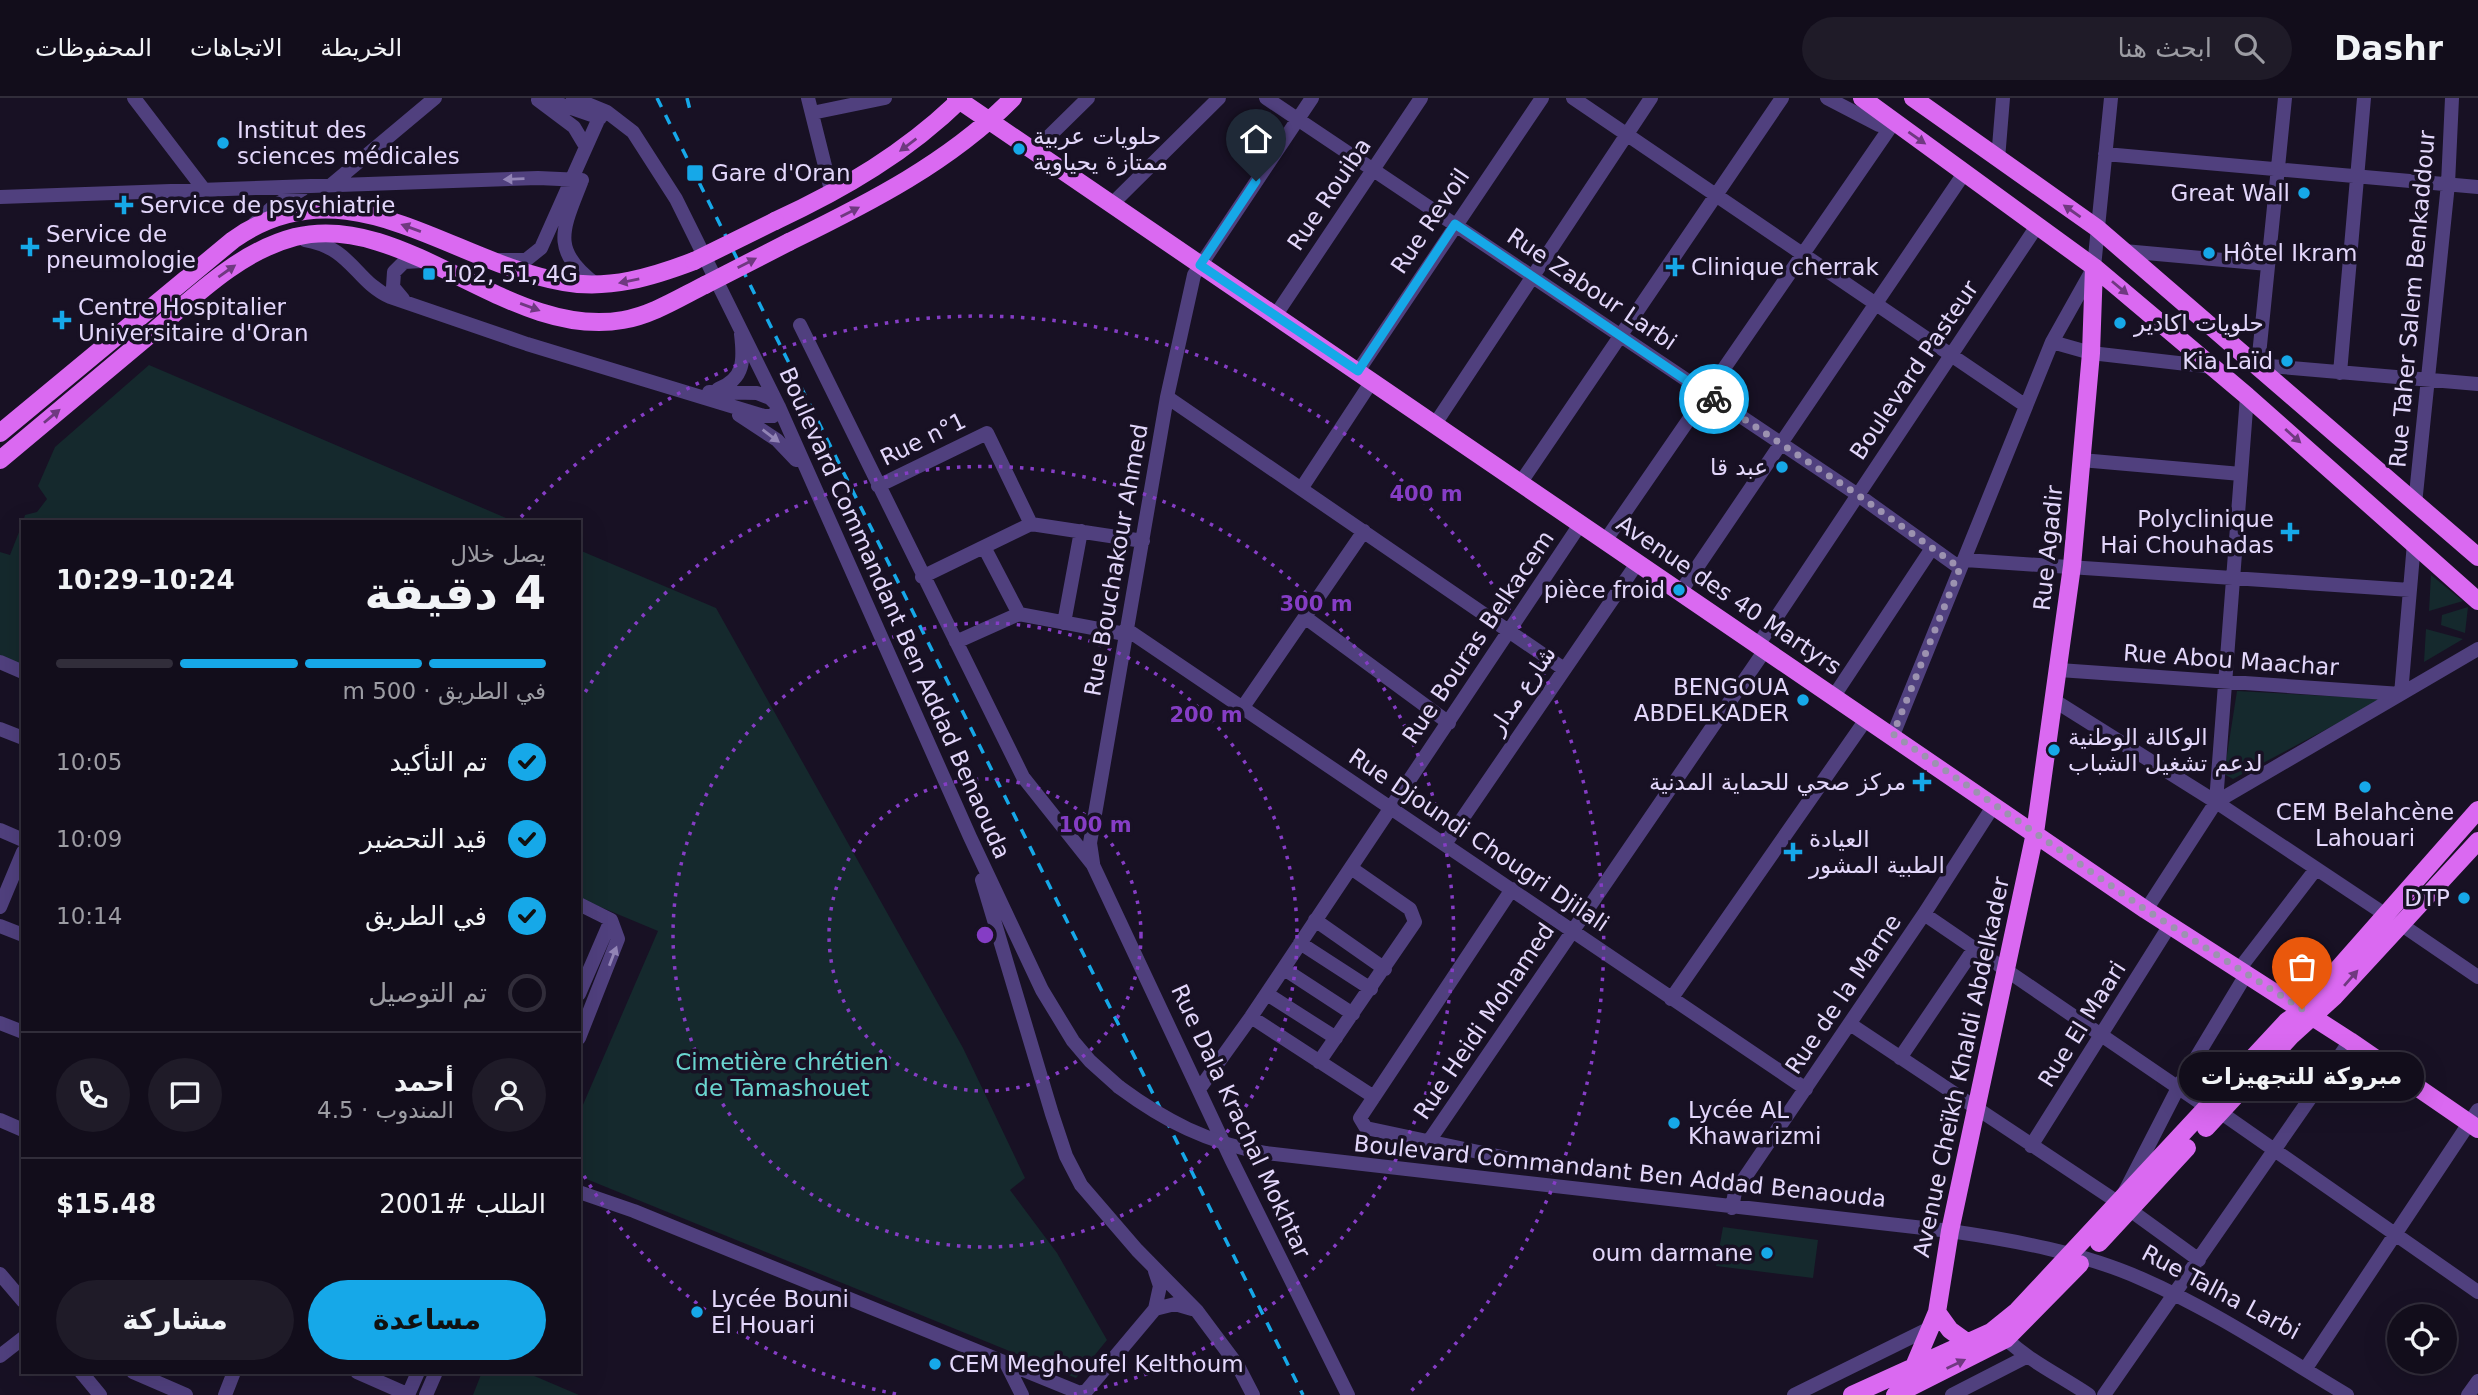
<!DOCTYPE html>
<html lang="ar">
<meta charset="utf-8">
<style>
:root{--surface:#120d1b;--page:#1f1b28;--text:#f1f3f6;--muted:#9c9ca3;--line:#312d3a;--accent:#16a8e8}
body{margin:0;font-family:"DejaVu Sans",Cairo,sans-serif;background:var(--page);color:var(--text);direction:rtl;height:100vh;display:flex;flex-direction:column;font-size:26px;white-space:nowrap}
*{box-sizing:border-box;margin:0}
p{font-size:23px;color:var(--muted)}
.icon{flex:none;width:38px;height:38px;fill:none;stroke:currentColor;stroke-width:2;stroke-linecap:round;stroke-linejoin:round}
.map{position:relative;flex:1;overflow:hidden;direction:ltr}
.sheet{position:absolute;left:21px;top:422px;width:560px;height:854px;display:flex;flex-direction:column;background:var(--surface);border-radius:0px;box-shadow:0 7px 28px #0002,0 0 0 2px var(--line);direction:rtl}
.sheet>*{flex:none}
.tools{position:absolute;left:2387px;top:1206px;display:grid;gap:14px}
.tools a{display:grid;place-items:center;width:70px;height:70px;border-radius:50%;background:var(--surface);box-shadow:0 7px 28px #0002,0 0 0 2px var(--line);font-size:35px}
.pin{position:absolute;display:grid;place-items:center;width:60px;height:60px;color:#fff;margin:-72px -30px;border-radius:50% 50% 50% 0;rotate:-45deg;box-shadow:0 0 7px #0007}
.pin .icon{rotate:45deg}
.courier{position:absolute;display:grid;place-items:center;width:70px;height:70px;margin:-35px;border:5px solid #16a8e8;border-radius:50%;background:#fff;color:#222;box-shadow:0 2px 9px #0007}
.bubble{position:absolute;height:49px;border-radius:24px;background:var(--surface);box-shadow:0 7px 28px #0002,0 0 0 2px var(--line);font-size:23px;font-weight:600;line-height:49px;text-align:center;direction:rtl}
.overview em{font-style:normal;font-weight:600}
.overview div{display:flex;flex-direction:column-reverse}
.overview{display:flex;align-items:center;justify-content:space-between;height:119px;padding:0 35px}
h1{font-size:46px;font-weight:600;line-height:52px}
.bar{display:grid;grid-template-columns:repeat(4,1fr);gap:10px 7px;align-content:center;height:84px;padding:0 35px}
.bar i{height:9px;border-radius:5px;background:var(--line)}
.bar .active{background:var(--accent)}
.bar p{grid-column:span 4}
.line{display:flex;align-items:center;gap:18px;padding:0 35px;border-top:2px solid var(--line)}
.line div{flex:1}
.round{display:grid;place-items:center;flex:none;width:74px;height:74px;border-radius:37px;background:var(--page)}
ol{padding:0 35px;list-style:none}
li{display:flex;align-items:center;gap:21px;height:77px}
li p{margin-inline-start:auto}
li .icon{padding:7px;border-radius:50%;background:var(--accent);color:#111;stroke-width:4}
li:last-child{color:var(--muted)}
li i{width:38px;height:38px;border:4px solid var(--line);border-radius:50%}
.primary-button{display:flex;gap:14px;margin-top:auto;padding:14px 35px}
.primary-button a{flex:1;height:80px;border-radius:42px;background:var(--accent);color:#111;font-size:28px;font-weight:600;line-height:80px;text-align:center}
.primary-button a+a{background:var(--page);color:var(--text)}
header{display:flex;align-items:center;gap:42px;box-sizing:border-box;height:98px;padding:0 35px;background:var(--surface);border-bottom:2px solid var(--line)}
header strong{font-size:33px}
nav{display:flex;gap:38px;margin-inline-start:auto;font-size:24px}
.search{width:490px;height:63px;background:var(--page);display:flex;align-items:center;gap:18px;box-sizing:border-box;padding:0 24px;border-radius:38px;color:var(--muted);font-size:26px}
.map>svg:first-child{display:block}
</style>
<header>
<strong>Dashr</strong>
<div class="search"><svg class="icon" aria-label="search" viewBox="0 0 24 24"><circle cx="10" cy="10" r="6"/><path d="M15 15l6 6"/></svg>ابحث هنا</div>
<nav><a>الخريطة</a><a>الاتجاهات</a><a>المحفوظات</a></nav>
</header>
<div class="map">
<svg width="2478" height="1297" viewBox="0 0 2478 1297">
<rect width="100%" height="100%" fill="#181124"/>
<!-- green -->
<path fill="#15292d" d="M149,267L513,423L23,424L25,417L37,414L47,401L38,388L55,349Z
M23,424V567L0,557V454L10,457Z
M579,452L716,510L963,950L1025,1080L1010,1092L1057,1155L1107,1242L1076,1280L579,1078V1016L658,833L579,800Z
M2431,477L2463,503L2429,513Z
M2468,509L2465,535L2441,527L2442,517Z
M2426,531L2463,541L2424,564Z
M2237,593L2383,601L2233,681L2224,676Z
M1723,1129L1818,1142L1813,1180L1716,1168Z
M482,1274H525L579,1297H473Z"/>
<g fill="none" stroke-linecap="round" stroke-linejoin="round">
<!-- minor -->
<path stroke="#50407e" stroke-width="14" d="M134,0L202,89
M542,0L600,20
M573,0L607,14L633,34L676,101L779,309L970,739L1042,892L1073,943L1090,963L1119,989
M808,0L832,96
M1266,0L1858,397L1960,470
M1573,0L2026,308
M1827,0L1879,27L1894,24
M2285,0L2258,267L2478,286
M538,2L574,29L586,49
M812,15L885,0
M1034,53L1088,0
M2105,56L2478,89
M1998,61L2003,0
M582,82C563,131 549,152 597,187
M331,87L435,0
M0,99L538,80L582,82
M1112,106L1219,0
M254,126L274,108L303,91
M305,142C352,150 355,183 390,199L527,246L764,318H773L779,309L770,300L757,295L709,294
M2124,153L2268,166
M500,162H526L541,150L599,20L607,14
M403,201L393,189L394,174L404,164L422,163
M1275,218L1421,0
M800,227L1023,679L1093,767L1232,1063L1348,1297
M2052,244L2091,255L2213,269
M1358,273L1542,0
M2340,275L2364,0
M718,291C745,281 744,261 741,236
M1167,299L1564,571
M739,317L777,342L796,362
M1435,326L1651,0
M2081,362L2241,376
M1521,384L1782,0
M878,388L987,335L1031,426
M1301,391L1372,283
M2415,406L2448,86L2452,0
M1605,443L1894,24
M984,449L1019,516
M1965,462L2410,492
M922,479L1031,426L1143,443
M1681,493L1965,74
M1306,520L1449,625
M1064,525L1081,433
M1126,531L1806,991
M956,544L1019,516L1125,536
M1758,547L2037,128
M0,564L23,574
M2059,572L2401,596L2414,445
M1834,598L1932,450
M2055,603L2216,704L2386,817
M1243,609L1364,433
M0,631L23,640
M1893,637L2052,244L2094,169L2111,0
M2216,704L2247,298
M0,732L23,742
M1445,746L1638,464
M1093,765L1090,745L1167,299L1194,177L1312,0
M982,782L1052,1016L1066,1058L1081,1087L1137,1152L1197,1213L1238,1268L1253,1297
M1512,791L1360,1020L1366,1030L1558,1071
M579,806L611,822L618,841L579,940
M0,809L23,754
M2146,812L2216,704L2478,551
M1924,816L2208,1010
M1315,822L1385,871
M2399,825L2478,879
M0,828L23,837
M1300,845L1371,891
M2240,870L2316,771
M1284,871L1353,916
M579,896L611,822
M1267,896L1336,940
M1671,901L1867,620
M1251,919L1374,999
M0,925L23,934
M1850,926L2119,1105L2179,988L2247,875
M1900,960L1974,851
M1319,964L1415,824L1410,811L1351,770
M1200,990L1251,919L1581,425
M2220,1014L2478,1194
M0,1022L23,1032
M1429,1043L1765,552
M2031,1048L2170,827
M1265,1055L1950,1133C2013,1142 2084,1155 2142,1181C2213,1212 2280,1257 2347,1297
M579,1094L634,1113L1080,1295L1087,1292L1155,1211
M1732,1110L1735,1094L1924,816L1994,707
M2130,1112L2199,1162
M1155,1173L1160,1188L1155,1211L1175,1206L1192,1211
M0,1176L23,1203
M2006,1241C2031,1264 2061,1278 2089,1297
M0,1258L23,1240
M1007,1267L1022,1297
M2308,1267L2478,1012
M81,1274L100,1297
M133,1274L186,1297
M357,1274L409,1297
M225,1297L234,1274
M408,1297L418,1274
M426,1297L436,1274
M1794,1297L1932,1229
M1952,1297L2026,1259
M2104,1297L2350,943
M2468,1297L2478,1283"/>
<!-- major -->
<path stroke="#da69f1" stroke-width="18" d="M956,0L2146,812L2350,943L2478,1031
M1862,0L2094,169L2247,298L2478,503
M1913,0L2097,130L2478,459
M775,123C844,91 907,54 962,0
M789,144C869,105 950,64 1013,0
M0,335L233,142C347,61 451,165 564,184C609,192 652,179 694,163
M0,362C49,321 98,280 147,239C191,202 237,154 295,139C405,112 509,242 623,222C652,217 679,200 705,187
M2206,1030L2292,937L2335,898L2478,743
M2099,1145L2187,1050
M1937,1214L1950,1232L1968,1245
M1915,1266L1937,1214L1950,1133L2035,735L2072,468L2091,255L2094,169
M1852,1297L1991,1234L2017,1213L2287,923L2299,915L2478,712
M1895,1297L2006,1241L2080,1166"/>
<!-- rail -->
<path stroke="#16a8e8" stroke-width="3.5" stroke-dasharray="10 9" stroke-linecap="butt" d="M657,0L1303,1297
M687,0L690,12"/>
<!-- minor-bridge -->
<path stroke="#50407e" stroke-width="14" d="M1119,989C1165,1023 1208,1045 1265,1055"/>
<!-- major-bridge -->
<path stroke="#da69f1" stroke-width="18" d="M694,163L775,123
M705,187L789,144"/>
</g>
<!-- one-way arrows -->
<defs><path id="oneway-solid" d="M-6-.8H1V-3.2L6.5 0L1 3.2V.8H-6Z" transform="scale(1.75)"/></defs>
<g fill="#6f3980">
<use href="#oneway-solid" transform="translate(1917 40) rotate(35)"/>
<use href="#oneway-solid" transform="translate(908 47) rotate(143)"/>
<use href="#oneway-solid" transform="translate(2072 113) rotate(-145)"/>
<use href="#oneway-solid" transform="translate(850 114) rotate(-27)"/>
<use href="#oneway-solid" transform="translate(411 130) rotate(-160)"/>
<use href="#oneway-solid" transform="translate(747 165) rotate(-27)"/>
<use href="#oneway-solid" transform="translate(227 173) rotate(-35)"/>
<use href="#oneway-solid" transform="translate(629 183) rotate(169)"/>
<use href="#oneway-solid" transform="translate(2120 190) rotate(40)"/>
<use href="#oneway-solid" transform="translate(530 209) rotate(20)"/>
<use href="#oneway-solid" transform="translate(52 318) rotate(-40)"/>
<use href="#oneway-solid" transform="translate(2293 338) rotate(42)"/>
<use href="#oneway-solid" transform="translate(2351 880) rotate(-49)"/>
<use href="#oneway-solid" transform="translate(1956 1266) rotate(-26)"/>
</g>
<g fill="#9284b6">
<use href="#oneway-solid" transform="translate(514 81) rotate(178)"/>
<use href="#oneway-solid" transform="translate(771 338) rotate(37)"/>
<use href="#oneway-solid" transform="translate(613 858) rotate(-69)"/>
</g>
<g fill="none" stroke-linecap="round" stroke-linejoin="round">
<!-- done -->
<path stroke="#9c92b0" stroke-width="7" stroke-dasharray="0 12.6" d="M1714,301L1858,397L1960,470L1893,636L2146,812L2302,911"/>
<!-- route -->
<path stroke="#16a8e8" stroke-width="9" d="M1256,83L1200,167L1358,273L1455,126L1714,301"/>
</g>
<!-- distance rings -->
<g fill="none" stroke="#853dc5" stroke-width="3.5" stroke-dasharray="3.5 7">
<circle cx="985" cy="837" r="156"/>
<circle cx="985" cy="837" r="312"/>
<path d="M896 1296A468 468 0 0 1 580 1071M580 603A468 468 0 1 1 1074 1296"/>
<path d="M521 419A624 624 0 1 1 1411 1293"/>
</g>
<!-- markers -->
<g fill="#16a8e8" stroke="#181124" stroke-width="2.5">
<circle cx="223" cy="45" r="7"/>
<circle cx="1019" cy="51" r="7"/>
<rect x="686" y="66" width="18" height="18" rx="3.5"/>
<circle cx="2304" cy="95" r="7"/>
<path d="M120.5 96.5h7v7h7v7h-7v7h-7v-7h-7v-7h7z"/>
<path d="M26.5 138.5h7v7h7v7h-7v7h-7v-7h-7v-7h7z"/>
<circle cx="2209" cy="155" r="7"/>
<path d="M1671.5 158.5h7v7h7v7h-7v7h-7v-7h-7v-7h7z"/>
<rect x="422" y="169" width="14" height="14" rx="3.5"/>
<path d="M58.5 211.5h7v7h7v7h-7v7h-7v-7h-7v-7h7z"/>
<circle cx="2120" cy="225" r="7"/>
<circle cx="2287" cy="263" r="7"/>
<circle cx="1782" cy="369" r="7"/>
<path d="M2286.5 423.5h7v7h7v7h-7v7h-7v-7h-7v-7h7z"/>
<circle cx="1679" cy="492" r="7"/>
<circle cx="1803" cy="602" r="7"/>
<circle cx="2054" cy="652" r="7"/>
<path d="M1918.5 673.5h7v7h7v7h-7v7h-7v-7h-7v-7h7z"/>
<circle cx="2365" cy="689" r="7"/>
<path d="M1789.5 743.5h7v7h7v7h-7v7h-7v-7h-7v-7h7z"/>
<circle cx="2464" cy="800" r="7"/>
<circle cx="1674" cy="1025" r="7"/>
<circle cx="1767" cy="1155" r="7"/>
<circle cx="697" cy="1214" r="7"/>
<circle cx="935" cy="1266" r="7"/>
</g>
<g text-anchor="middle" stroke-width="7" stroke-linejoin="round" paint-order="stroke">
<!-- poi labels -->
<g font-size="23" fill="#e3d7fb" stroke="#181124" text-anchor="start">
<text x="237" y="40">Institut des<tspan x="237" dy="26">sciences médicales</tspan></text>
<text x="1033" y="46">حلويات عربية<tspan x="1033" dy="26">ممتازة يحياوية</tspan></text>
<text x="711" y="83">Gare d'Oran</text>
<text x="2290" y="103" text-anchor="end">Great Wall</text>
<text x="140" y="115">Service de psychiatrie</text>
<text x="46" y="144">Service de<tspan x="46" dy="26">pneumologie</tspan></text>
<text x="2223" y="163">Hôtel Ikram</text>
<text x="1691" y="177">Clinique cherrak</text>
<text x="443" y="184">102, 51, 4G</text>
<text x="78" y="217">Centre Hospitalier<tspan x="78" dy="26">Universitaire d'Oran</tspan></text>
<text x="2134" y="233">حلويات اكادير</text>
<text x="2273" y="271" text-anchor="end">Kia Laïd</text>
<text x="1768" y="377" text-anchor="end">عبد قا</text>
<text x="2274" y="429" text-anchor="end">Polyclinique<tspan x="2274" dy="26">Hai Chouhadas</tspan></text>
<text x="1665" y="500" text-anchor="end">pièce froid</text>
<text x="1789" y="597" text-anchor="end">BENGOUA<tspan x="1789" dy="26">ABDELKADER</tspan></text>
<text x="2068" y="647">الوكالة الوطنية<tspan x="2068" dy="26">لدعم تشغيل الشباب</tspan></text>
<text x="1906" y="692" text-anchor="end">مركز صحي للحماية المدنية</text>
<text x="2365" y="722" text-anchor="middle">CEM Belahcène<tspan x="2365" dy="26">Lahouari</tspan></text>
<text x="1809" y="749">العيادة<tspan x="1809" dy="26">الطبية المشور</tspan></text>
<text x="2450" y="808" text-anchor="end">DTP</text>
<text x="1688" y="1020">Lycée AL<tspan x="1688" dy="26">Khawarizmi</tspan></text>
<text x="1753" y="1163" text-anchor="end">oum darmane</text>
<text x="711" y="1209">Lycée Bouni<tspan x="711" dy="26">El Houari</tspan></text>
<text x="949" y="1274">CEM Meghoufel Kelthoum</text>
</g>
<!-- street labels -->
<g font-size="23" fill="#e3d7fb" stroke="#181124">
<text transform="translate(1329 96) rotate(-56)" y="8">Rue Rouiba</text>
<text transform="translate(1430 123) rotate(-56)" y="8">Rue Revoil</text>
<text transform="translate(1592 191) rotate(34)" y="8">Rue Zabour Larbi</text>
<text transform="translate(2412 201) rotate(-85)" y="8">Rue Taher Salem Benkaddour</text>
<text transform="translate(1914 272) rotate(-56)" y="8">Boulevard Pasteur</text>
<text transform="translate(923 341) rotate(-26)" y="8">Rue n°1</text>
<text transform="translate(2048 450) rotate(-84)" y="8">Rue Agadir</text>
<text transform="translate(1116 462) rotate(-80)" y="8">Rue Bouchakour Ahmed</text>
<text transform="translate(1729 497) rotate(34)" y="8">Avenue des 40 Martyrs</text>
<text transform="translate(895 515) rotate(66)" y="8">Boulevard Commandant Ben Addad Benaouda</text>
<text transform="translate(1478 539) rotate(-56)" y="8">Rue Bouras Belkacem</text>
<text transform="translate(2231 562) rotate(4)" y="8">Rue Abou Maachar</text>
<text transform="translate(1522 592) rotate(-56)" y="8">شارع مدار</text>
<text transform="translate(1479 742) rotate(34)" y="8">Rue Djoundi Chougri Djilali</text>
<text transform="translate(1843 896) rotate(-56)" y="8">Rue de la Marne</text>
<text transform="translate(1484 923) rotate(-56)" y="8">Rue Heidi Mohamed</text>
<text transform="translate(2082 926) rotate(-58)" y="8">Rue El Maari</text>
<text transform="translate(1961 969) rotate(-78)" y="8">Avenue Cheïkh Khaldi Abdelkader</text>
<text transform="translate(1241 1023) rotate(65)" y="8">Rue Dala Krachal Mokhtar</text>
<text transform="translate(1620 1073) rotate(6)" y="8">Boulevard Commandant Ben Addad Benaouda</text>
<text transform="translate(2221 1194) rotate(28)" y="8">Rue Talha Larbi</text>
</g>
<!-- park labels -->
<g font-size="23" fill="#6ad5d0" stroke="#181124">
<text x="782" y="972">Cimetière chrétien<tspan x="782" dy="26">de Tamashouet</tspan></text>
</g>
</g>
<circle cx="985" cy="837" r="10" fill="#853dc5" stroke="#181124" stroke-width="3.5"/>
<g font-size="21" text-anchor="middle" font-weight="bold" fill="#853dc5" stroke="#181124" stroke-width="7" stroke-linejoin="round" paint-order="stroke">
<text x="1426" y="403">400 m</text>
<text x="1316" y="513">300 m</text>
<text x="1206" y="624">200 m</text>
<text x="1095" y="734">100 m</text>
</g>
</svg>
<div class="tools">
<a><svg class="icon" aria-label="locate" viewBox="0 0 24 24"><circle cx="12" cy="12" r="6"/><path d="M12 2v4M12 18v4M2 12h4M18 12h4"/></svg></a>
</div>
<div class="pin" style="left:2302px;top:911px;background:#ea580c"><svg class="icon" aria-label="bag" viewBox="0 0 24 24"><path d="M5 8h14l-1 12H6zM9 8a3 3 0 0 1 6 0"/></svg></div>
<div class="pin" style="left:1256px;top:83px;background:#1f2937"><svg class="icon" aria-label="home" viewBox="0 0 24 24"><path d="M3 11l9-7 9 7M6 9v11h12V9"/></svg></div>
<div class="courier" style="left:1714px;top:301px"><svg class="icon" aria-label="bike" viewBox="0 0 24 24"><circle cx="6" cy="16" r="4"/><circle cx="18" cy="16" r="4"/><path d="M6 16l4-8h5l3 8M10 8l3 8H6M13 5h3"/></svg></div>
<div class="bubble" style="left:2179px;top:954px;width:245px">مبروكة للتجهيزات</div>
<section class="sheet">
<div class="overview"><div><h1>4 دقيقة</h1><p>يصل خلال</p></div><em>10:24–10:29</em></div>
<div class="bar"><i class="active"></i><i class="active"></i><i class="active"></i><i></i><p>في الطريق · 500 m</p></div>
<ol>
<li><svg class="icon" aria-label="check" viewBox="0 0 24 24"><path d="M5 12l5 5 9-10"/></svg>تم التأكيد<p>10:05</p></li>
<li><svg class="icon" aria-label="check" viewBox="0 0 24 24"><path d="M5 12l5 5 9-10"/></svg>قيد التحضير<p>10:09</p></li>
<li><svg class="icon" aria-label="check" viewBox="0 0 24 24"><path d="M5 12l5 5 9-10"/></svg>في الطريق<p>10:14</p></li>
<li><i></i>تم التوصيل</li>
</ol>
<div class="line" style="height:126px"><a class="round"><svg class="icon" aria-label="person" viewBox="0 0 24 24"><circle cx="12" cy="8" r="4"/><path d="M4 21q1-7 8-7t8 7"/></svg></a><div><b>أحمد</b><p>المندوب · 4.5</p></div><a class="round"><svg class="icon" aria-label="chat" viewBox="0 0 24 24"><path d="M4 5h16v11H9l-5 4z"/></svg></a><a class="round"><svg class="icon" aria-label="phone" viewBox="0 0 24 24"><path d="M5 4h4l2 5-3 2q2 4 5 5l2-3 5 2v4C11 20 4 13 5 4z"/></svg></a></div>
<div class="line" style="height:91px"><div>الطلب #2001</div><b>$15.48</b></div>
<div class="primary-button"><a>مساعدة</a><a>مشاركة</a></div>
</section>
</div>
